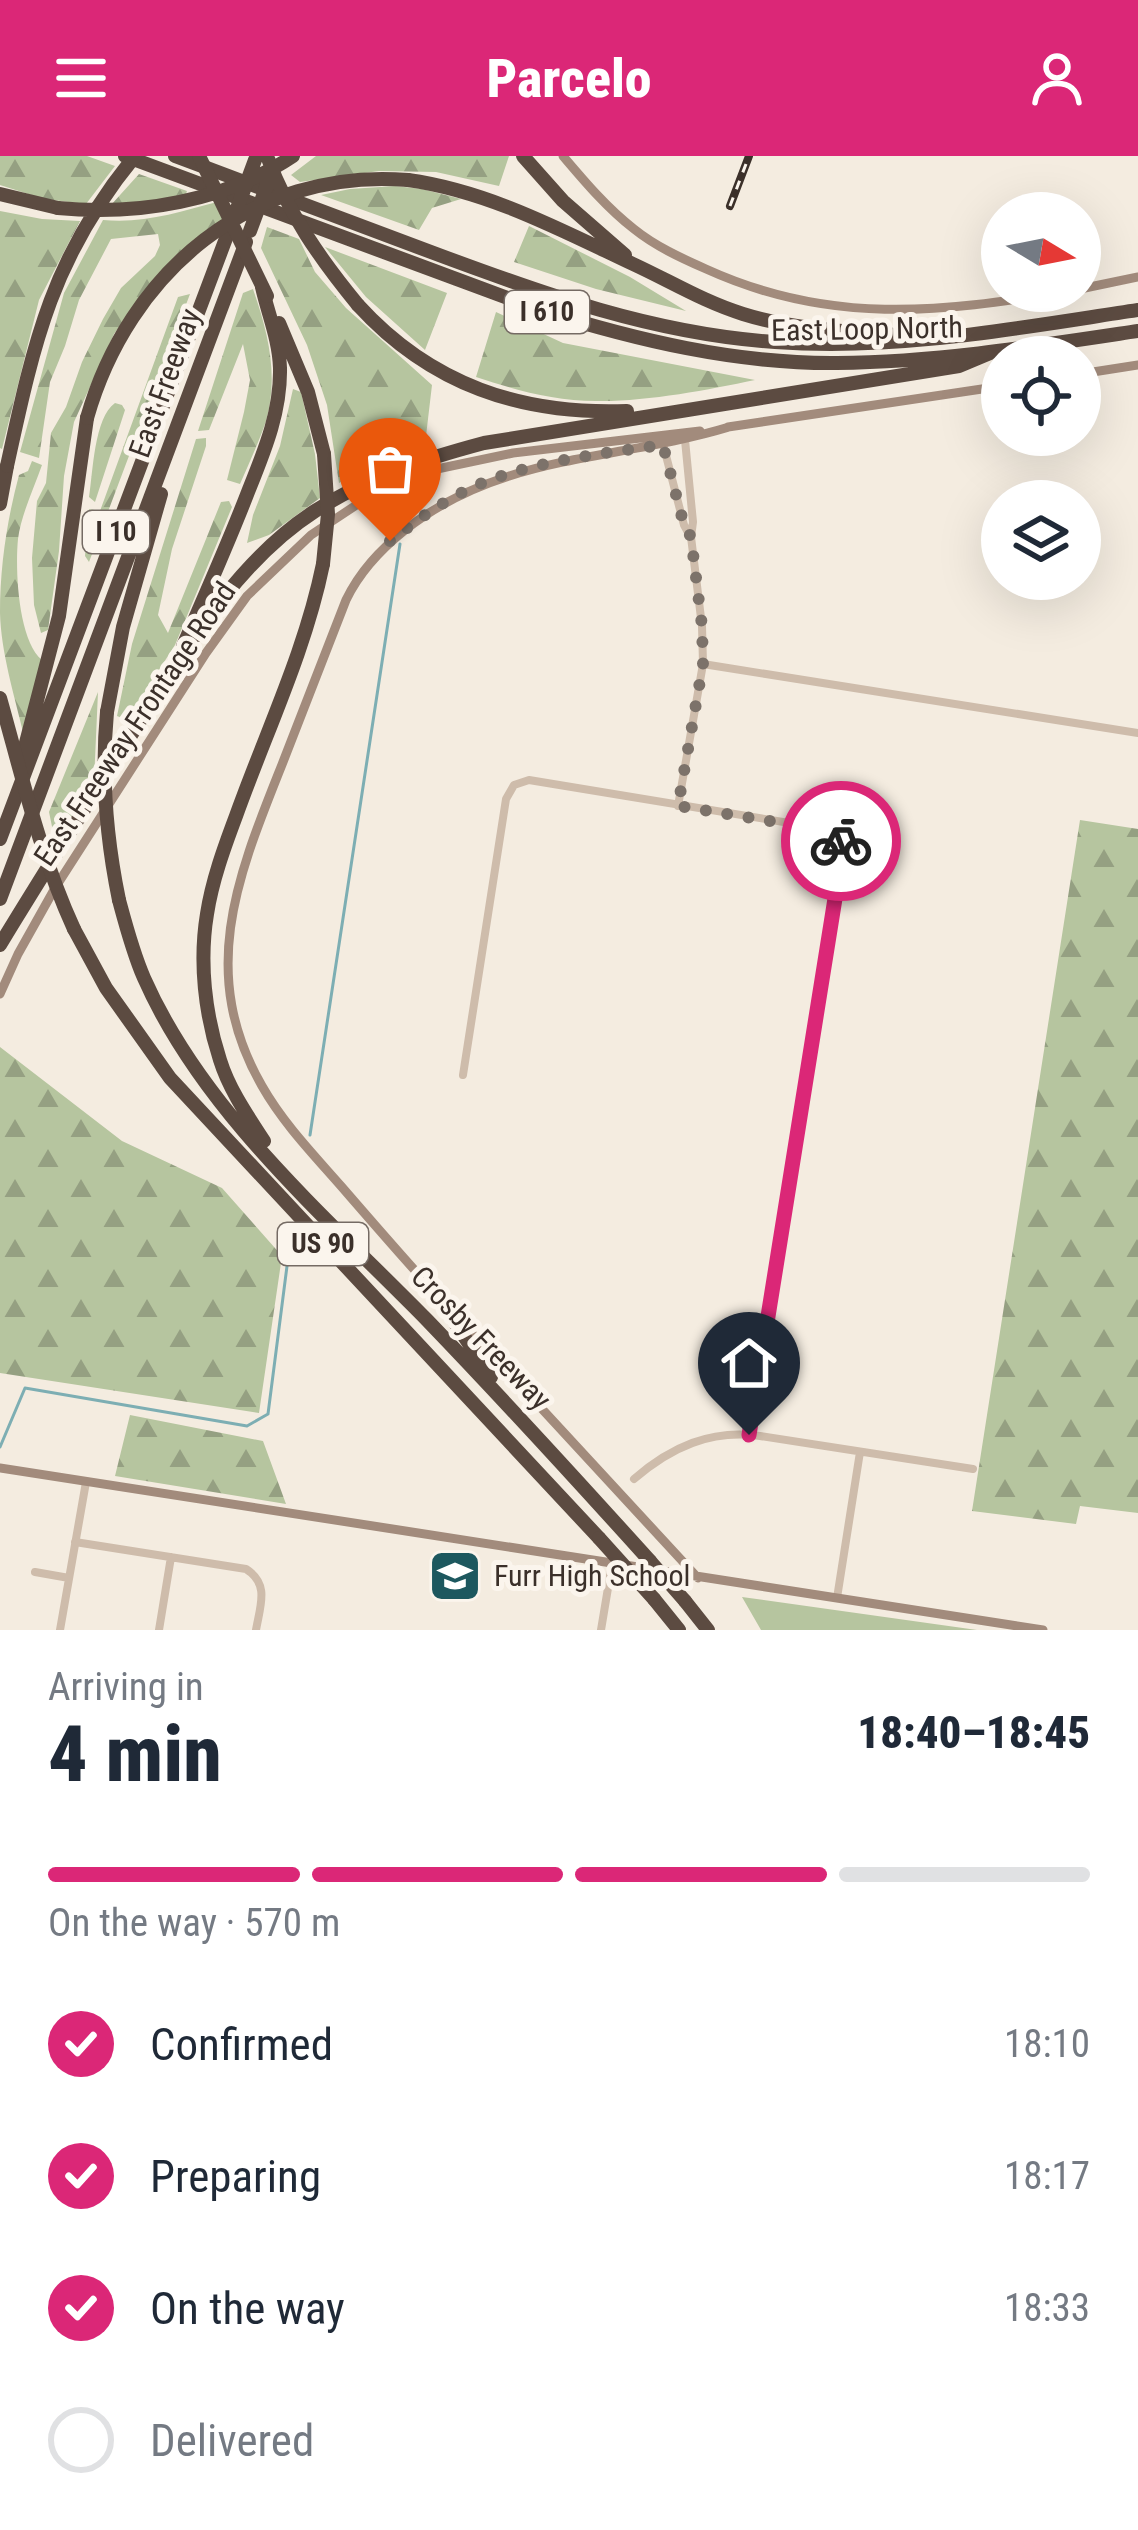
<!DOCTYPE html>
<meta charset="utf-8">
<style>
:root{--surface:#fff;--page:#f2f2f3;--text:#1f2937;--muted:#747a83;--line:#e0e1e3;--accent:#db2777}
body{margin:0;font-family:"Roboto Condensed",sans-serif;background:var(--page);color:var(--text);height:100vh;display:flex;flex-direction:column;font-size:45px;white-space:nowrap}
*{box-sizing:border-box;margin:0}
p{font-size:39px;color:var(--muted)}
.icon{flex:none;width:66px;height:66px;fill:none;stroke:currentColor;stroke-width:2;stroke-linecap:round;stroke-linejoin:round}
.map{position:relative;height:1474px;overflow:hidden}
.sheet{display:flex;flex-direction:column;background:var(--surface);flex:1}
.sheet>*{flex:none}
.needle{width:78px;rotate:100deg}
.tools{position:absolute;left:981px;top:36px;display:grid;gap:24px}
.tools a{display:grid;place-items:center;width:120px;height:120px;border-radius:50%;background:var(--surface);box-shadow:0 12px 48px #0002;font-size:60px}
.pin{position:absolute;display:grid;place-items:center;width:102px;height:102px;color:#fff;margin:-123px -51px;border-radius:50% 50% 50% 0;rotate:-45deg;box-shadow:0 0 12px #0007}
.pin .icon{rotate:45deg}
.courier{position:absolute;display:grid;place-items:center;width:120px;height:120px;margin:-60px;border:9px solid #db2777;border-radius:50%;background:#fff;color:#222;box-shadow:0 3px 15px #0007}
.overview em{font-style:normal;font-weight:800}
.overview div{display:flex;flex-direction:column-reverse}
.overview{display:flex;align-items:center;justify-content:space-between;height:204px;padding:0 48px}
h1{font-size:78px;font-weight:800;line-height:90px}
.bar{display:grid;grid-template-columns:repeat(4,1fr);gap:18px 12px;align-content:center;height:144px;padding:0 48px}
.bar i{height:15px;border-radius:9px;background:var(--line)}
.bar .selected{background:var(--accent)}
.bar p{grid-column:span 4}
ol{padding:0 48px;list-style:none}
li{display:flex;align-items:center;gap:36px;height:132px}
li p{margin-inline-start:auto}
li .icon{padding:12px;border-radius:50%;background:var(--accent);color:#fff;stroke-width:4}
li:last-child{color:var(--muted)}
li i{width:66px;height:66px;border:6px solid var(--line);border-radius:50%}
header{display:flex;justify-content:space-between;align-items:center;height:156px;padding:0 48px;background:var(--accent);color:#fff;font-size:54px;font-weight:800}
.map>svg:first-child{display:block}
</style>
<header><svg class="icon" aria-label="menu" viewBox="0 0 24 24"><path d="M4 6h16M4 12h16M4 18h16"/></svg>Parcelo<svg class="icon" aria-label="person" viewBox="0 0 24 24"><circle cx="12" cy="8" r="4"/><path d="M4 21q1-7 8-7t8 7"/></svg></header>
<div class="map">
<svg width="1138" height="1474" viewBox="0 0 1138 1474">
<defs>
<pattern id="forest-firs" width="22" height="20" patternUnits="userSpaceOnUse" patternTransform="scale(3)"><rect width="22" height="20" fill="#b6c59f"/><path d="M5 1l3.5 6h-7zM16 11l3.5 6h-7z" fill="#95a082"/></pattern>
</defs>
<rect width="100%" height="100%" fill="#f4ece0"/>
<!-- forest -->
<path fill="url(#forest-firs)" d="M0,0H87L115,10L86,48L44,43L0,29Z
M316,0H509L499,30L436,16L379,15L300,26L291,19Z
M139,18L187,35L186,38L139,49H111Z
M395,30L422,33L461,43L432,52L419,74L321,39L350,33Z
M217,46L224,59L222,65L175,100L144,136L114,178L74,266L64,320L59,395L48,474L41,477L34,449L32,402L37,345L46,327L51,277L66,251L82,206L103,163L121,132L155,100L160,89L158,78L111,83L79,144L65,190L50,226L39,302L20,296L64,137L103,64C143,68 179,56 217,46Z
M0,55L42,63L80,65L39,144L2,293L0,292Z
M529,70L630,121L686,155L596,133L514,106Z
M267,71L299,83L315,116L346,152L432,229L426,280L339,327L327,249L307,189L261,92Z
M325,91L447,137L425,194L366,141Z
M253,133C268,176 279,220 266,265C259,286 249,307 240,328L227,324L244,256L250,224L243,188L209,274L198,275L243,137Z
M190,138L89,406L85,400L89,353L100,355L178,141Z
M496,156L563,187L755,224C707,234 645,246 596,245C554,245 515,234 476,221Z
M293,233L301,236L315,298L320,342L269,379L247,387L253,359L280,290Z
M115,247L122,249L125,254L95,346L89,341C93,316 94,262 115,247Z
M206,282V290L172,393L158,459L168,477L221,346L229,345L232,351L175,489L127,564L117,560L132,488L196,283Z
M32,305L42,309C34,332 21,359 18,383C15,413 18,484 42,504L23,576C14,538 1,496 0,457C0,410 7,364 19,319L28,315Z
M98,536L94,626L55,685L49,656Z
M1080,664L1138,673V1357L1080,1350L1076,1368L972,1355Z
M0,891L122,985L222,1032L282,1100L259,1257L0,1217Z
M130,1259L263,1285L286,1348L115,1320Z"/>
<!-- park -->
<path fill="#b6c59f" d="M742,1441L977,1474H978H761Z"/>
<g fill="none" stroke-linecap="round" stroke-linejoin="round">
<!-- stream -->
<path stroke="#7daeb3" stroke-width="3" d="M310,979L400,388
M0,1291L25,1232L247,1270L268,1258L291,1079"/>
<!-- street -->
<path stroke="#cebcab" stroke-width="8" d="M663,288L684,369L690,380
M703,508L1138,577
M678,650L703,508L702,470L691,381L693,366L685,284
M463,919L506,643L514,629L529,624L826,673L841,682L842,699L749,1279
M634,1323C671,1291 711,1273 760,1280L973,1313
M75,1386L246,1413C270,1428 260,1450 256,1474
M35,1416L69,1422
M837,1442L860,1296
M60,1474L86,1326
M159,1474L171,1401
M601,1474L612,1408"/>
<!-- secondary -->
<path stroke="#a28b7c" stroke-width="9" d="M563,0C585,26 607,52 634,73C655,90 681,102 706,113C829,169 939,157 1068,135
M1080,133L1138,121
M1080,218L1138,209
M728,271L1002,230
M0,838L18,798L55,732L206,497L247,440L311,379L370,340L437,313L513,297L700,275
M438,1140C405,1104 373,1067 341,1030C313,998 283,967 262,930C196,815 239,717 283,606C304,552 325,498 346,444C360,415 380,394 405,374C502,297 617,305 729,271
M457,1161L698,1422
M0,1312L1043,1474"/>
<!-- highway -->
<path stroke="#5c4b41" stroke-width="14" d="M125,0L540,154C636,184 736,208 837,207C938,206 1038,190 1138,175
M175,0C260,32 346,64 431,96C543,138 654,178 775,186C897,195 1018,172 1138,154
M523,0L563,45L625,99
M408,24C488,35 561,74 633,108C670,125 704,146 743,158C791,173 841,175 890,178
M0,38L58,52
M358,149C431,229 521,259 627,255
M279,167L308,236L324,298
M0,348L7,310
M183,490C205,439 228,388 248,336C264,296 281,256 280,212C279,183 268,158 262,131
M107,556L123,471L161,338
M22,602L59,460L87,262
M0,683L231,69
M0,743L246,86
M119,744C126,770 133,797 144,822C203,956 326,1061 427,1164C503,1243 577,1324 650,1405
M74,773L106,832L170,922L599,1382
M0,789C41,721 84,654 126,587C179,505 231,409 315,355C368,321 424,303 484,287L959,210L990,197
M264,985C247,959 229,933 220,904C205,858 199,806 207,758C212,725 224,692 236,660C266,576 305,496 323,408
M436,1138L491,1221
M654,1443L679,1474
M685,1445L708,1474"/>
<!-- rail casing -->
<g stroke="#3b302a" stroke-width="8">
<path id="rail" d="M730,50L749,0"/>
</g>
<!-- rail -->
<use href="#rail" stroke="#fbf5ed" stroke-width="3" stroke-dasharray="9" stroke-linecap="butt"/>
<!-- highway-bridge -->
<path stroke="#5c4b41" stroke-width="14" d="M199,0L267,140
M267,0C287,56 321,104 358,149
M58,52C137,60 226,45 293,0
M232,66L255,4
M250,75L273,13
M87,262C128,117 252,11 408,24
M7,310C34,186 52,101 135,0
M323,408L328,358L324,298
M0,542C22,620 40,699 74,773
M107,556C101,620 106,681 119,744
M599,1382L654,1443
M650,1405L685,1445"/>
</g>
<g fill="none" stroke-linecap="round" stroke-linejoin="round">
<!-- done -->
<path stroke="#7c726a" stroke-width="12" stroke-dasharray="0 21.6" d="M390,385C420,362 451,339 487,325C542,304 605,297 663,289L684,369L691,381L702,470L703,508L678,650L826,674L841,682V685"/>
<!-- route -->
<path stroke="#db2777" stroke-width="15" d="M749,1279L842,699L841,685"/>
</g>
<!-- icons -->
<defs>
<g id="school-square" transform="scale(2.7)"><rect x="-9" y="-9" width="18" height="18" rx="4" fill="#1d585f" stroke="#fbf5ed"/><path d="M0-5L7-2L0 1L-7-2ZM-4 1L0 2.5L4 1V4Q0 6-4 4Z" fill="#fff"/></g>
</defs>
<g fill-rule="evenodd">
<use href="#school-square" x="455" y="1420"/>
</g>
<g text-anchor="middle" stroke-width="10" stroke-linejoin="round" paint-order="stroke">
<!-- shield labels -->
<g fill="#fbf5ed" stroke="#756b64" stroke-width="3">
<rect x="505" y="135" width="84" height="42" rx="9"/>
<rect x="83" y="355" width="66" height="42" rx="9"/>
<rect x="278" y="1067" width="90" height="42" rx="9"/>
</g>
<g font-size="27" font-weight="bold" fill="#3b302a">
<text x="547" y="165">I 610</text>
<text x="116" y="385">I 10</text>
<text x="323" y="1097">US 90</text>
</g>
<!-- street labels -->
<g font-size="30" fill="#3b302a" stroke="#fbf5ed">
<text transform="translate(867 173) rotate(-1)" y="10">East Loop North</text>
<text transform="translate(165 227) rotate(-70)" y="10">East Freeway</text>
<text transform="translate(135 568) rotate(-56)" y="10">East Freeway Frontage Road</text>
<text transform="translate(481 1182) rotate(46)" y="10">Crosby Freeway</text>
</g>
<!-- poi labels -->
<g font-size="30" fill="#3b302a" stroke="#fbf5ed" text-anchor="start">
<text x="494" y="1430">Furr High School</text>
</g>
</g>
</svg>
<div class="tools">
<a><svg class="needle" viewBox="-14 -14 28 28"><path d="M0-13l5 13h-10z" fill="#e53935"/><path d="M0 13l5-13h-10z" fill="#747a83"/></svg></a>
<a><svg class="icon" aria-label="locate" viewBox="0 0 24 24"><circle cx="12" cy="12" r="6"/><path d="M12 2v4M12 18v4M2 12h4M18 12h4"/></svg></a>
<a><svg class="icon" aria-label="layers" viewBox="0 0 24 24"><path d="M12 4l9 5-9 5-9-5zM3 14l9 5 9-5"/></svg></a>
</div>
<div class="pin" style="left:390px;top:385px;background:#ea580c"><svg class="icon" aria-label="bag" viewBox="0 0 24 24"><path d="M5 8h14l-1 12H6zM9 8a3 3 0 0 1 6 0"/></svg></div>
<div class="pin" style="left:749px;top:1279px;background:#1f2937"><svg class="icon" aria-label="home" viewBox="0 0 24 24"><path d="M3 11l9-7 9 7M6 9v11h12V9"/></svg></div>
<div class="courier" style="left:841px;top:685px"><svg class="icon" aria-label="bike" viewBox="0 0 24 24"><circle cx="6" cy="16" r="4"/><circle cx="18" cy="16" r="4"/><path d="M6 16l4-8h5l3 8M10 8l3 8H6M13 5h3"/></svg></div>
</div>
<section class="sheet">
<div class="overview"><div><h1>4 min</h1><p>Arriving in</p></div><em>18:40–18:45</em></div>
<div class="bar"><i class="selected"></i><i class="selected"></i><i class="selected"></i><i></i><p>On the way · 570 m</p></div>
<ol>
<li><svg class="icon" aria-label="check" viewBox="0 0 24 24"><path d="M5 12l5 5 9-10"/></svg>Confirmed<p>18:10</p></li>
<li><svg class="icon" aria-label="check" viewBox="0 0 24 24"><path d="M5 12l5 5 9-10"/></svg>Preparing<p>18:17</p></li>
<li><svg class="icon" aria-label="check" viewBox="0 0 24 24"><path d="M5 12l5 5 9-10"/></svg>On the way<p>18:33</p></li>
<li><i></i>Delivered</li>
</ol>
</section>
